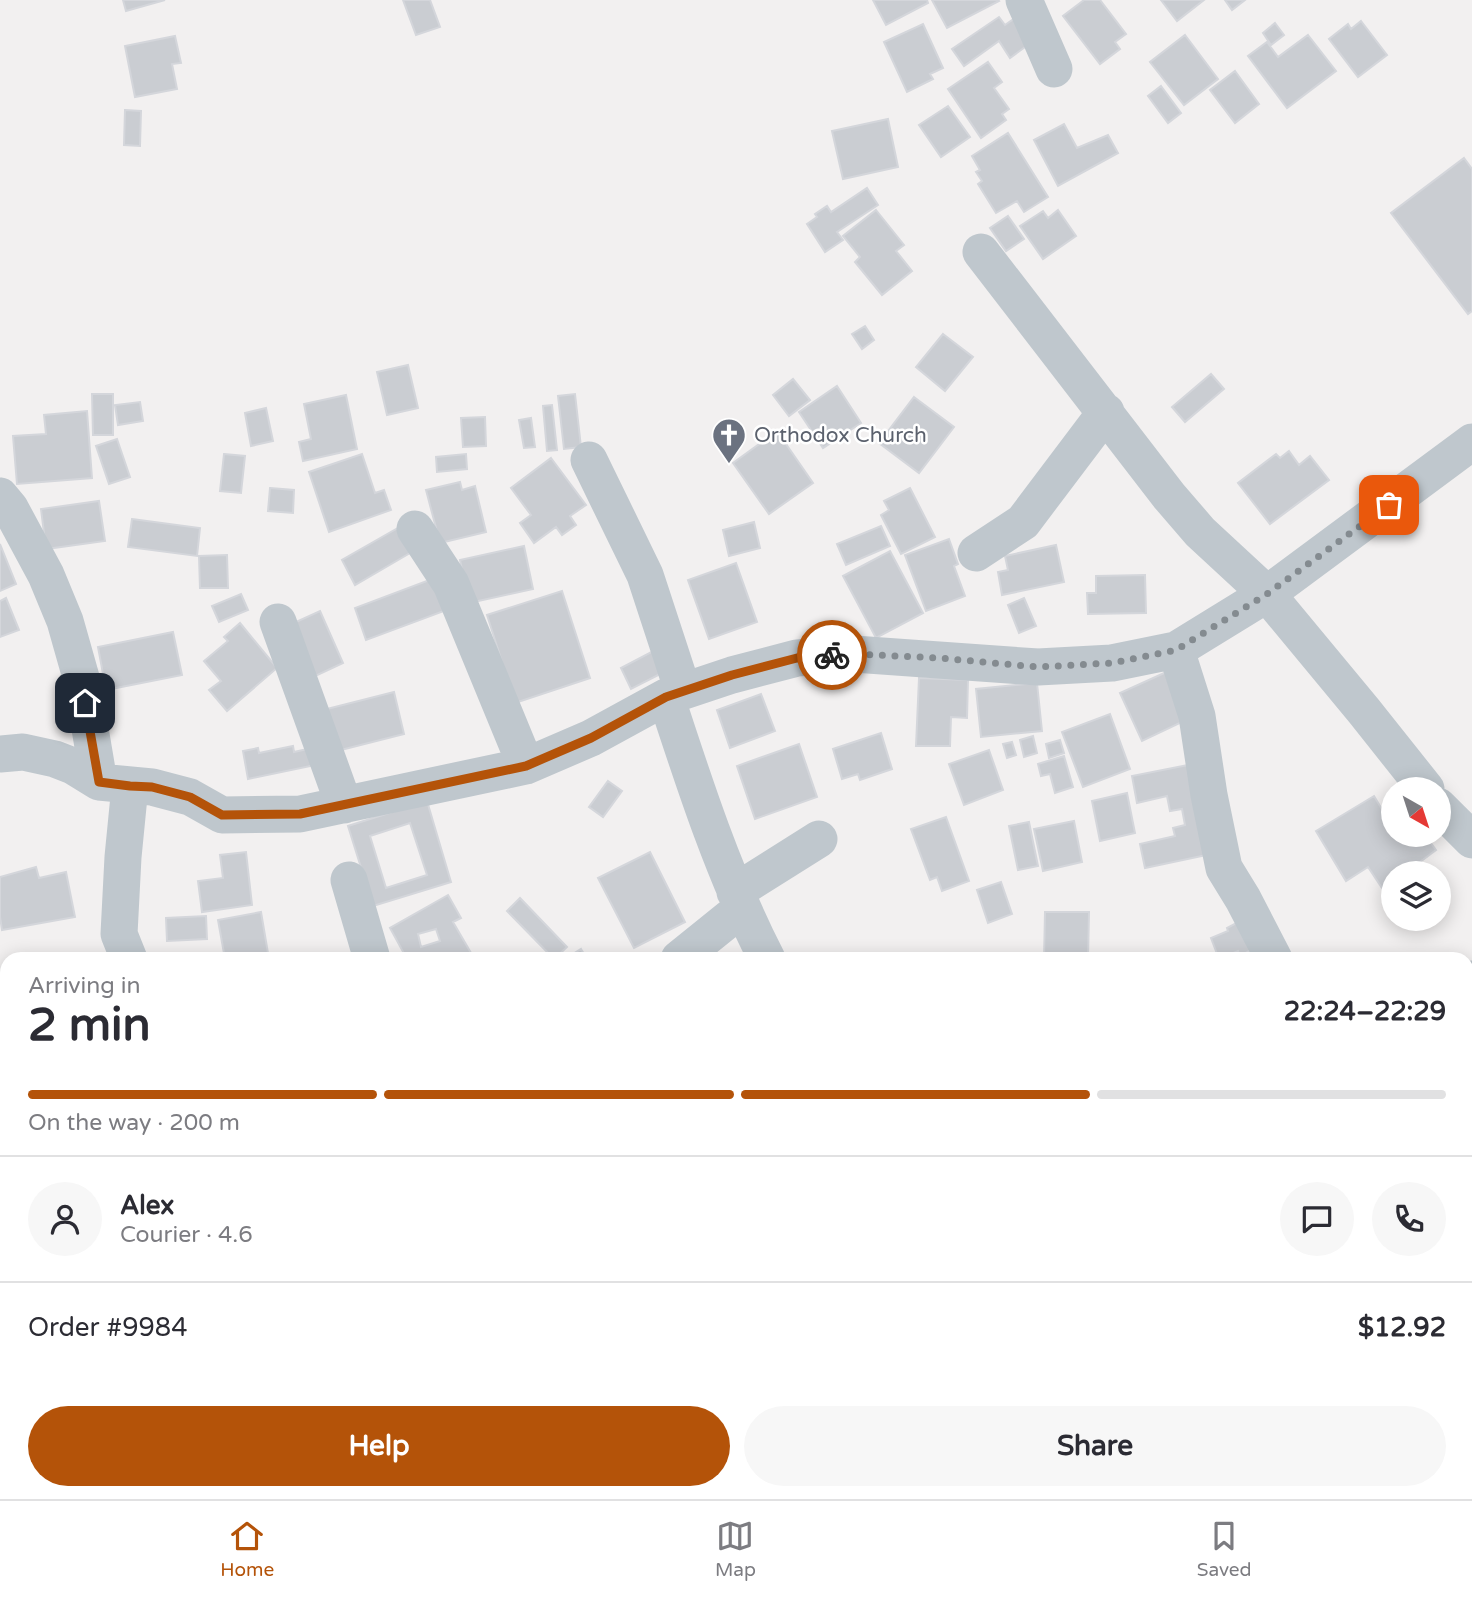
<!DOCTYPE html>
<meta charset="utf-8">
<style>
:root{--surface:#fff;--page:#f7f7f7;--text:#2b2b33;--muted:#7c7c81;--line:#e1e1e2;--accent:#b45309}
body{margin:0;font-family:"Varela Round",sans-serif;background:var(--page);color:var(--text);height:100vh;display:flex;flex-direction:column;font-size:26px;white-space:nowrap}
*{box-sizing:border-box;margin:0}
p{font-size:23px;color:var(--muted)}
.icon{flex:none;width:38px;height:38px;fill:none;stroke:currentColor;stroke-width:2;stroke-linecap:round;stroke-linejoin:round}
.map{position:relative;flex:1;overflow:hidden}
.panel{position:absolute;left:0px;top:952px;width:1474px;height:548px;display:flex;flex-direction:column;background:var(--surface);border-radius:21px 21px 0 0;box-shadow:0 4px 18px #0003}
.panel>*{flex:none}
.needle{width:46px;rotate:141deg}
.fabs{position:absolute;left:1381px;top:777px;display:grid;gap:14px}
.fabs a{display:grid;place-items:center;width:70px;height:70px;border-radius:50%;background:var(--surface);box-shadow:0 4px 18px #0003;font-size:35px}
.pin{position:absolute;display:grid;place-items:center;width:60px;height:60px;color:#fff;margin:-30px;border-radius:14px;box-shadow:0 4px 10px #0006}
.courier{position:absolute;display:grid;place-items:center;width:70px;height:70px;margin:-35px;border:5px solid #b45309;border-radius:50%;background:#fff;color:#222;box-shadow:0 2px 9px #0007}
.summary em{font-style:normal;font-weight:800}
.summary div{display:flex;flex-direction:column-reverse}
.summary{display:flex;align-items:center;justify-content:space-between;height:119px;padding:0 28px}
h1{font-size:46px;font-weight:800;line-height:52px}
.bar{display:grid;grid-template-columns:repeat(4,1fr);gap:10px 7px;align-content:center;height:84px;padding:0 28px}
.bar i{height:9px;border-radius:5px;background:var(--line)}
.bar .on{background:var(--accent)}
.bar p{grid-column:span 4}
.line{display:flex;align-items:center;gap:18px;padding:0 28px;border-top:2px solid var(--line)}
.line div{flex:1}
.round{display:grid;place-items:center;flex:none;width:74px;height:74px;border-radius:37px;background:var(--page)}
.cta{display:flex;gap:14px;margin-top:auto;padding:14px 28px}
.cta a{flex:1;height:80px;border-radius:42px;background:var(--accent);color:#fff;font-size:28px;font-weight:800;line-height:80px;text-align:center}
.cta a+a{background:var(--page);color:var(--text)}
.tabs{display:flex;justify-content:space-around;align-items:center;height:98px;border-top:2px solid var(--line);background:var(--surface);font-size:19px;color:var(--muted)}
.tabs a{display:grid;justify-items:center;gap:4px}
.tabs .on{color:var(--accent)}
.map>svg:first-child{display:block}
</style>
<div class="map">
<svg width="1472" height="1499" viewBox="0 0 1472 1499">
<rect width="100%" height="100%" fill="#f2f0f0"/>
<!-- building -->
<path fill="#cacdd2" stroke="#d4d6db" stroke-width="2" fill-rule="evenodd" d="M123,0H165L126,11Z
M403,0H430L440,27L416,35Z
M873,0H927L928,3L886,25Z
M932,0H998L999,1L947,28Z
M1084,0H1100L1126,34L1115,42L1120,49L1100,64L1063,16Z
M1161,0H1204L1177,21Z
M1225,0H1245L1232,10Z
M999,17L1005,25L1015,18L1032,42L1010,58L999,41L964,66L952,49Z
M1361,21L1387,55L1358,77L1329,39L1348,24L1351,29Z
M1275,23L1284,35L1271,45L1263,33Z
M923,24L943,68L930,74L933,79L907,92L884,42Z
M1185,35L1218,79L1184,105L1150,62Z
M1308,35L1336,71L1287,108L1248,56L1267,42L1278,57Z
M175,36L181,63L172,64L177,89L135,97L125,46Z
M988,62L1002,82L994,88L1009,109L1002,114L1006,120L981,138L948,89Z
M1235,71L1259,104L1235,123L1210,90Z
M1161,86L1181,113L1168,123L1148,96Z
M948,106L970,137L941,157L919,125Z
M125,110L141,111L140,146L124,145Z
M888,119L898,167L843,179L832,131Z
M1064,124L1077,148L1108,135L1118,153L1058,186L1034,140Z
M1008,133L1048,197L1024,212L1017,201L996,213L978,184L982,181L976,172L980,170L972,156Z
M1464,158L1472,169V311L1468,314L1391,213Z
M867,188L878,205L837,232L843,240L825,252L807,224L817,217L815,214L827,206L831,212Z
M876,210L904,245L896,251L912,271L882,295L855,262L860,257L843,236Z
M1058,210L1076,236L1043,259L1020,226L1043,211L1048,218Z
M1008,216L1024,239L1006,251L990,228Z
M865,326L874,340L862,349L852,334Z
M943,334L973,357L945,391L916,367Z
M408,365L418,408L387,415L377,372Z
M1211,374L1224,389L1185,422L1172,407Z
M793,379L810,400L789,416L773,395Z
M837,386L861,423L823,448L799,412Z
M92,394H113V435H93Z
M575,394L581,447L564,449L558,396Z
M346,395L357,449L303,461L299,442L311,439L304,404Z
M914,397L954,427L919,473L879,443Z
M140,402L143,421L118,425L115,405Z
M552,405L557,450L547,451L543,406Z
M266,408L273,441L251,446L245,413Z
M87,411L92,478L17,484L13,436L46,434L44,415Z
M485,417L486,446L463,447L461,418Z
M531,418L535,447L524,448L519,420Z
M777,431L813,483L769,514L733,463Z
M117,439L130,477L109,484L96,446Z
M1289,451L1299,465L1310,456L1329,480L1270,524L1238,483L1276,454L1280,458Z
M224,454L245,456L241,493L220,491Z
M362,454L375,493L384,490L391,510L329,532L309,472Z
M466,454L467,469L437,472L436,457Z
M551,458L586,505L570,516L576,525L562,535L556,527L534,543L520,523L531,515L511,488Z
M460,482L462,490L475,486L486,532L440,543L426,490Z
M270,488L294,490L293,513L268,511Z
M910,488L935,537L901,554L881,515L889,510L884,501Z
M99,501L105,541L46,549L41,509Z
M132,519L200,528L197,556L128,547Z
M754,522L760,548L729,556L723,530Z
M403,525L417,549L355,585L342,560Z
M881,526L890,546L846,565L837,544Z
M949,539L958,564L954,566L965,596L926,611L905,555Z
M0,544L16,584L0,591Z
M1056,545L1064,582L1002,595L998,572L1008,570L1005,556Z
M524,546L533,589L469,603L460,560Z
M890,551L923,613L876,638L843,576Z
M227,555L228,588H200L199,556Z
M736,563L757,622L709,639L688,580Z
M1145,575L1146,613L1088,614L1087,593H1096V576Z
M440,576L452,608L366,640L355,608Z
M562,591L590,678L515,703L487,615Z
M241,594L248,610L219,622L212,606Z
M6,598L19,630L0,637V601Z
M1024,598L1036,626L1019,633L1008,605Z
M320,611L343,663L309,679L285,627Z
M240,623L277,668L227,711L209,690L221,681L204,661L228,641L224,637Z
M173,632L182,675L106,690L98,647Z
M657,649L668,670L631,689L621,668Z
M1173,669L1182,722L1142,741L1120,693Z
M919,678L968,680L967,718L951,717L950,746H916Z
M1037,683L1042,731L981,737L976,689Z
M394,692L404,734L333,752L323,710Z
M761,694L775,731L730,748L717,710Z
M1110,714L1130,769L1083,787L1062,732Z
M881,733L892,769L860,780L858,774L842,779L833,749Z
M1033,736L1037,753L1024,757L1020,740Z
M1060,740L1064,753L1049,758L1046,744Z
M1012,742L1016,755L1007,758L1003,744Z
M799,744L817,797L755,819L737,766Z
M293,746L294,752L316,747L320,764L248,779L243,751L258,748L259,753Z
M989,750L1003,790L964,805L949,764Z
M1064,756L1073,787L1055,793L1050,774L1041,776L1038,764Z
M1198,763L1216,853L1145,868L1140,844L1175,836L1173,828L1185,825L1182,809L1170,811L1167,796L1137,803L1132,776Z
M608,781L622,791L603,817L589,807Z
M1127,793L1135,833L1100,841L1092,801Z
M1374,796L1386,816L1393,812V835H1425L1436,850L1412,868L1414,871L1410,873H1393V885L1384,891L1368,867L1346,881L1316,831Z
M427,801L451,882L373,906L348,826ZM410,823L427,875L386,888L370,836Z
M946,817L969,881L942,891L937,877L930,880L911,829Z
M1074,821L1082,862L1043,871L1034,829Z
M1029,822L1038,866L1018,870L1009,826Z
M246,852L252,905L202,912L198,881L223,878L220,855Z
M650,852L685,922L634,948L598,878Z
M36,867L39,878L66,872L75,917L2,930L0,917V877Z
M1001,882L1012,914L988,923L977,890Z
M448,895L461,918L453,922L471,953L461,959H407L390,928ZM436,929L440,941L421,947L418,934Z
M520,898L567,947L554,959L507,911Z
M261,912L269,959H225L218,920Z
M1045,912H1089L1088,959H1044Z
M206,916L207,939L167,941L166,918Z
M1244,919L1263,943L1240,956L1238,951L1219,959L1211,938L1228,931L1227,928Z
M581,949L587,959H565Z
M175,953H194V959H175Z
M7,1149V1189L0,1191V1151Z
M5,1272L7,1304L0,1306V1274Z
M7,1335V1356L0,1346V1338Z
M97,1493H139L142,1499H70L83,1498Z
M202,1493H211L214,1499H189Z
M342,1493H386L392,1499H343L339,1495Z
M407,1493H446L450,1499H399Z
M676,1493H763V1494L757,1499H672L670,1497Z
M930,1493H972L977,1499H927L925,1496Z"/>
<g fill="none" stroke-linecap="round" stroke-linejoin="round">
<!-- minor -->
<path stroke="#bfc7cd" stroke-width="37" d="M1024,0L1054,69
M981,252L1169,496L1200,532L1267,594L1364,711L1426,789
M589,460L645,575L683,691
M0,496L10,508L46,575L65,621L82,681L99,782
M415,529L451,584L526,766
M976,553L1023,522L1106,412
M278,622L344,805
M1176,650L1197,716L1209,795L1224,868L1243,899L1274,959
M666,697C695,786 724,875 767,959
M0,754L23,752L55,759L73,766L99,782L152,787L190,797L222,815L300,814L526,766L591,738L666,697L732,675L797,658L854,654L1038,667L1112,663L1176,650L1267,594L1472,442
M1438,806L1472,840
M349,880L372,959
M735,892L819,839
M129,959L119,934L123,857L130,786
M679,959L741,909
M1466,984L1472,979
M520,1493L526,1499
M617,1493L621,1499
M848,1493L853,1499
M1105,1493L1108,1499
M560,1499L568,1493"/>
</g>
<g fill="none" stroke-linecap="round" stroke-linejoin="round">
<!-- done -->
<path stroke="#848b90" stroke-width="7" stroke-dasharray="0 12.6" d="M832,655L854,654L939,658L1038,667L1112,663L1176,650L1267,594L1389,505"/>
<!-- route -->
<path stroke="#b45309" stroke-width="9" d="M85,703L99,782L130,786L152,787L190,797L222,815L300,814L526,766L591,738L666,697L732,675L797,658L832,655"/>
</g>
<!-- icons -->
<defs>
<g id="church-pin" transform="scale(1.75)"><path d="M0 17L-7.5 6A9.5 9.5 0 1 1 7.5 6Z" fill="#6b7280" stroke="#fff"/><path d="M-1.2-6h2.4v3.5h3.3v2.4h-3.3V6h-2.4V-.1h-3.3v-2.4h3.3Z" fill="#fff"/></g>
</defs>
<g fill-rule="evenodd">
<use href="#church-pin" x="729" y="435"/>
</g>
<g text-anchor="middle" stroke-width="5" stroke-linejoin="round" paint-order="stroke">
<!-- worship labels -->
<g font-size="21" fill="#5b616d" stroke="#fff" text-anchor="start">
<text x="754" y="442">Orthodox Church</text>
</g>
</g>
</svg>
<div class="fabs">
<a><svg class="needle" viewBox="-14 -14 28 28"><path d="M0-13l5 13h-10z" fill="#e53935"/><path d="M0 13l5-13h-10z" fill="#7c7c81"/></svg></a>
<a><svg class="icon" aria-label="layers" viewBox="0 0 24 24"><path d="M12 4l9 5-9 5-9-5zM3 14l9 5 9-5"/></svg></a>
</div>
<div class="pin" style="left:1389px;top:505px;background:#ea580c"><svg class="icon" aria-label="bag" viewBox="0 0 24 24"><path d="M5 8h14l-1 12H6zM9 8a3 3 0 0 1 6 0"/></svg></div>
<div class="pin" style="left:85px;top:703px;background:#1f2937"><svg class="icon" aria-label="home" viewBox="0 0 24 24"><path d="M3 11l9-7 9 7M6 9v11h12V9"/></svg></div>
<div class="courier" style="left:832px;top:655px"><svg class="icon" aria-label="bike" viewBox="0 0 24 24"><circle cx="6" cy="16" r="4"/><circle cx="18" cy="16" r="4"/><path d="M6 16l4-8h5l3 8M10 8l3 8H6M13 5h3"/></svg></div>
<section class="panel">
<div class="summary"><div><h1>2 min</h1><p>Arriving in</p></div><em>22:24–22:29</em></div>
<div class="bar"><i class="on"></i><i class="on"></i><i class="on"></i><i></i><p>On the way · 200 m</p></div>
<div class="line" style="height:126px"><a class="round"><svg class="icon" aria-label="person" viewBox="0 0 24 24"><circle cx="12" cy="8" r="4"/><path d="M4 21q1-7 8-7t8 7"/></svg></a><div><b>Alex</b><p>Courier · 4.6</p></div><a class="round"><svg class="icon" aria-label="chat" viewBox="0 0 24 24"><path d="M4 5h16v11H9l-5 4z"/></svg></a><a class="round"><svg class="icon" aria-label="phone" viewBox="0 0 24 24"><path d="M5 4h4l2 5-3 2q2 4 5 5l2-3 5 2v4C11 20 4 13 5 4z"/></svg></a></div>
<div class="line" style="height:91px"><div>Order #9984</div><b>$12.92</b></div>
<div class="cta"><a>Help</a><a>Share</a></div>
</section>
</div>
<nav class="tabs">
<a class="on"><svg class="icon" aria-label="home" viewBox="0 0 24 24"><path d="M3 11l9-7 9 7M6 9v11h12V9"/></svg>Home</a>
<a><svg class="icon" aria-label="map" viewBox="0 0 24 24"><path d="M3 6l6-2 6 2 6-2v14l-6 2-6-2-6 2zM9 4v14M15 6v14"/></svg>Map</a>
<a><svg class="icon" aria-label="saved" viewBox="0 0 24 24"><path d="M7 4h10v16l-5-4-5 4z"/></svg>Saved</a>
</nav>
